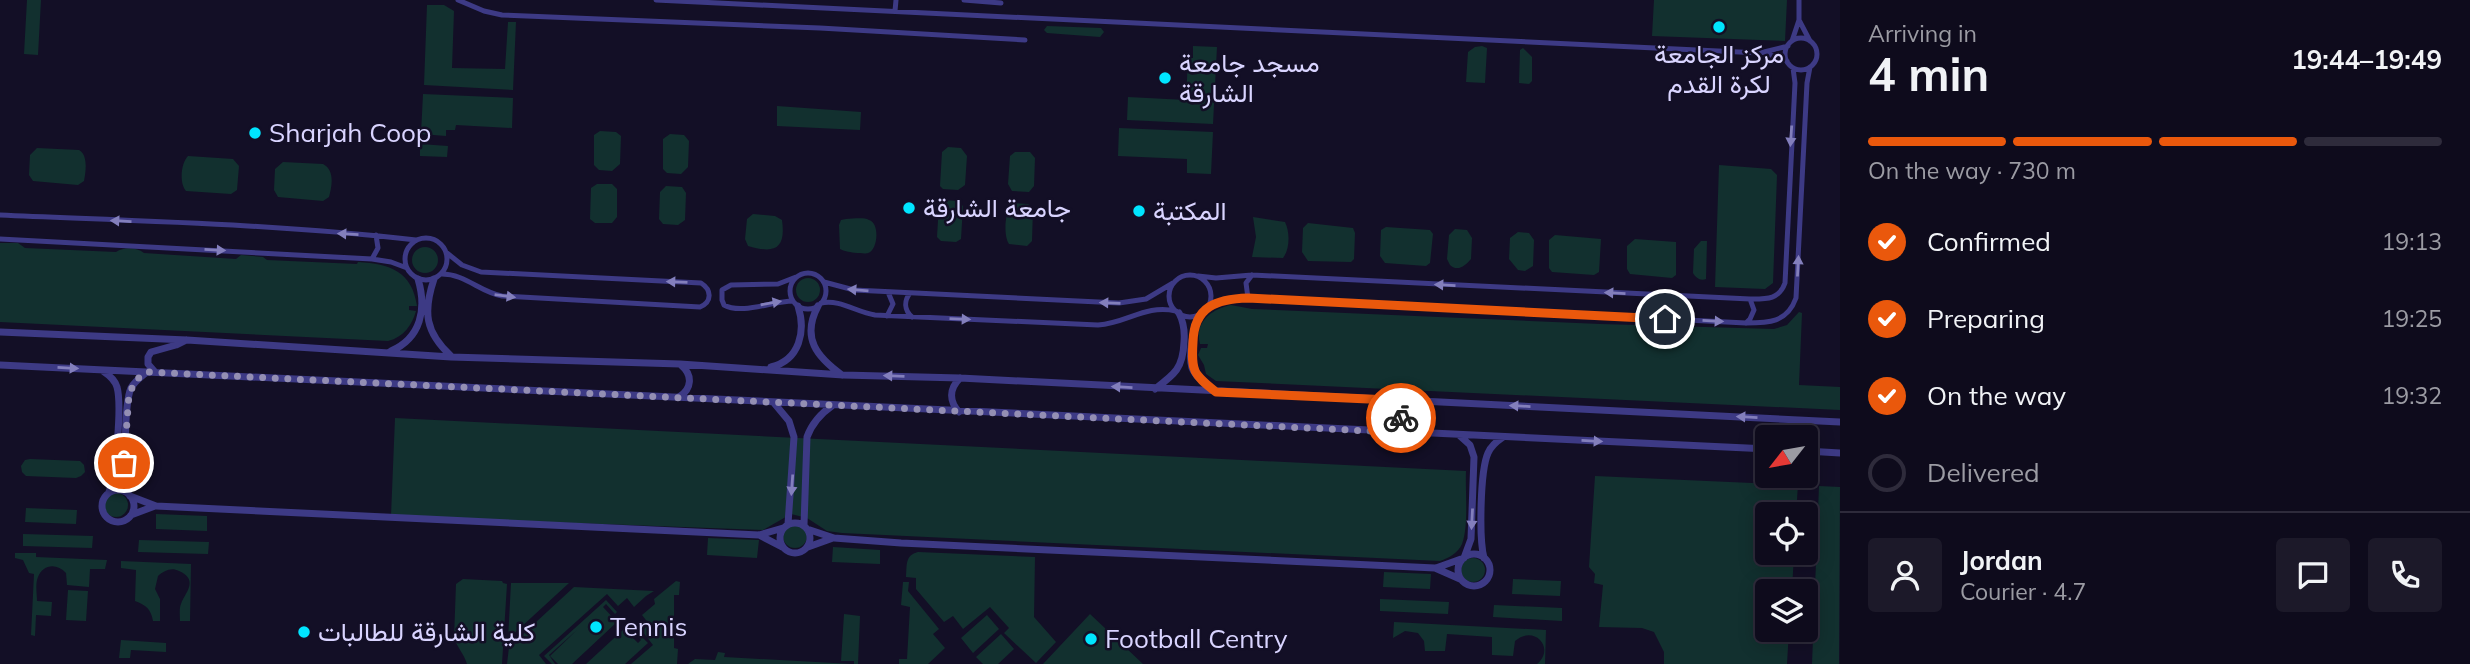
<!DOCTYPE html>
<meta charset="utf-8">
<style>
:root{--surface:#0e0b1c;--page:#1c1929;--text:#f1f3f6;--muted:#9b9ba3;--line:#2e2b3b;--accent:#ea580c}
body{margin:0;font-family:Mulish,Vazirmatn,sans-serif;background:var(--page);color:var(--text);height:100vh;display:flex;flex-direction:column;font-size:26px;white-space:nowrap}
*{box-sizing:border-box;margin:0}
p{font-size:23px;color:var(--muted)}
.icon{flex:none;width:38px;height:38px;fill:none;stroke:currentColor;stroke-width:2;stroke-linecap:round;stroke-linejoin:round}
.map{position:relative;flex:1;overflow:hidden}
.sheet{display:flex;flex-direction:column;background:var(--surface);width:630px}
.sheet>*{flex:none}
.needle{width:46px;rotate:239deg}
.tools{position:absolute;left:1755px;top:425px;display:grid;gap:14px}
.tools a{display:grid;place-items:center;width:63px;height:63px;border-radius:7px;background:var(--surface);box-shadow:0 4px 18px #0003,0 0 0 2px var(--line);font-size:35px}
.pin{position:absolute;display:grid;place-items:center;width:60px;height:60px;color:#fff;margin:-30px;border:4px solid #fff;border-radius:50%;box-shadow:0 2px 7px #0007}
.courier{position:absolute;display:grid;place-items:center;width:70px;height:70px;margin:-35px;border:5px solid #ea580c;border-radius:50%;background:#fff;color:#222;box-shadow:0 2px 9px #0007}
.headline em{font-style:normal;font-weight:700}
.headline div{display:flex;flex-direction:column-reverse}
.headline{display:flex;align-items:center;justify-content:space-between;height:119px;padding:0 28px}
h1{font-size:46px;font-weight:700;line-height:52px}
.bar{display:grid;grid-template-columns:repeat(4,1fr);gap:10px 7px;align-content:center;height:84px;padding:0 28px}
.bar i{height:9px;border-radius:5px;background:var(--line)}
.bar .on{background:var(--accent)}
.bar p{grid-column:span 4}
.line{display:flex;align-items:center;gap:18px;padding:0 28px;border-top:2px solid var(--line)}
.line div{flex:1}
.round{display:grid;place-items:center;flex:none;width:74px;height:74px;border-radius:7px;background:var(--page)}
ol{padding:0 28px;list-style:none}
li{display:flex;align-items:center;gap:21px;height:77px}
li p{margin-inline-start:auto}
li .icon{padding:7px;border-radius:50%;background:var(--accent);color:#fff;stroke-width:4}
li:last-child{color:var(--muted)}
li i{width:38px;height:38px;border:4px solid var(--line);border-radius:50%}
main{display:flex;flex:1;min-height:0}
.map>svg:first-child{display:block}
</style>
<main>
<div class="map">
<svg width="1840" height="664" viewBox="0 0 1840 664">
<rect width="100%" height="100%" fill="#130f26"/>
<!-- green -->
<path fill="#12302f" d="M27,0H41L38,55L24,54Z
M1654,0H1787L1785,41L1652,36Z
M427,5H444L454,11L452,68L505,69L508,22H516L513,90L424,85Z
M1047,26L1101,28L1104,32L1100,37L1047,33L1044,30Z
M1193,46L1217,47L1213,124L1127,120L1128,97L1186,100L1188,58H1193Z
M1482,46L1487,48L1485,83L1466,82L1468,52L1475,47Z
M1523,48L1532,57V81L1529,84L1519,83L1520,50Z
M423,94L513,98L512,128L456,125L455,130H446V136L421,134Z
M777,106L861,112L860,130L777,126Z
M1119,128L1213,132L1211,174L1187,173V159L1118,156Z
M600,131L616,132L621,136L620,164L612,171L599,170L594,165V135Z
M670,134L684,135L689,141L688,167L681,174L667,173L663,169V139Z
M420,144L448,146L447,157L420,156Z
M948,147L961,148L967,156L965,185L958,190L943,189L940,186L942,152Z
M37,148L79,150C88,155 86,171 84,181L78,185L33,181L29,175L30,155Z
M1015,152H1030L1035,158L1034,186L1029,192L1012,191L1008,184L1010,156Z
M188,156L233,159L239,166L237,190L231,194L186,191C179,183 181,163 188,156Z
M283,162L323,164C335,170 332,186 329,197L323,201L278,197L274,190L275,169Z
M1719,165L1771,169L1777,175L1773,283L1765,289L1715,287Z
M597,184H612L617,189V217L612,223H595L590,219L591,188Z
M666,186L682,187L686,193L685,220L678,225L663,224L659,219L660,192Z
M944,200L958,201L963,206L961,239L956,242L941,241L937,237L939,204Z
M1012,203L1028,204L1033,208L1032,241L1027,246L1009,244C1003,235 1005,211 1012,203Z
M753,214L775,216L782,220C786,249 775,254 748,246L745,239L747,219Z
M1253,217L1285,222C1290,232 1290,249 1283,258L1252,257L1256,237Z
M846,219C853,219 863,217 869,220C880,223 878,250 868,253C866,254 859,253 857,253C850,252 846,252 840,249L839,225L841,220Z
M1308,223L1353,228L1355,233L1354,259L1351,262L1308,261L1302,252L1303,228Z
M1386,227L1430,230L1433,234L1430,263L1426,266L1385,263L1380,256L1381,230Z
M1455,229L1467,230L1472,238L1471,259C1465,266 1458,272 1450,265L1447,259L1449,235Z
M1518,232L1529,233L1534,240L1533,266L1525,271L1518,270L1509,259L1510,238Z
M1555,235L1601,239L1599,272L1594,275L1552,272L1549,268V240Z
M1635,239L1676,242V275L1672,278L1630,274L1627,269V246Z
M1701,241H1707L1706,279C1700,281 1696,278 1693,273L1694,249Z
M0,243H18L25,248L116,252C124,247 136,247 144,253L236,259L241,255L263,257L267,260L357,264L358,262C390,264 412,271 417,306H409V310L416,311C412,325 404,337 388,341L0,322Z
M412 260a13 13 0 1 1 26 0a13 13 0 1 1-26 0Z
M796 290a12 12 0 1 1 24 0a12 12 0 1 1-24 0Z
M1231,305L1252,309L1600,324L1774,329L1787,325L1799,312L1802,313L1799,385L1840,387V410L1216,381L1206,374L1204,365L1198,355L1201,348H1207L1208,344H1200C1194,323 1211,309 1231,305Z
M395,418L1466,471C1465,492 1469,525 1462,544C1458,553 1449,558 1440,561L842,533L827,531L807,518L791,514L763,530L391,516Z
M30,459L80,461L84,465L85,472L81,476L76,478L26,476L22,472L21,466L25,460Z
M1595,476L1798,485L1796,514H1768V553H1794L1792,591L1768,592V630H1789L1787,664H1664V652L1654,632L1642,628L1599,627L1603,585L1594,583L1595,574L1589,567Z
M1819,486L1840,487L1839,664H1812Z
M104 505a12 12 0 1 1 24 0a12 12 0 1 1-24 0Z
M26,508L77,510L76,524L25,522Z
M156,514L207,516V531L156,529Z
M783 536a12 12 0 1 1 24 0a12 12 0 1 1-24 0Z
M23,534L93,536L92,548L23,546Z
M708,538L759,540L757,558L707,555Z
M139,540L209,542L208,554L138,552Z
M833,547L880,550V564L832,562Z
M918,552L1035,557L1034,617L1056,642L1036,663L1004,633L1009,628L990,607L963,629L953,616L944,622L916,589V578L906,577C907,565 905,555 918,552Z
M15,553H36V557L107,560L105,569H90L89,587L67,585L66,573C57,563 43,564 38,577C35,584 37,594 37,601L52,602L51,616L36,615L35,636L31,635L34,574L29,573L23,560L15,558Z
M1461 570a12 12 0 1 1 24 0a12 12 0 1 1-24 0Z
M121,561L191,564L190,621H180C180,616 179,608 181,604C184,594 200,580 179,571C171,567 164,571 158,576L155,589L160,599V621H153C151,609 146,605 135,601L136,570L121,568Z
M1384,572L1431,574L1430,589L1383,587Z
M463,579L502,581L503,583L507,584L502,664H467C464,654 457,647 454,638L456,584Z
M1513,579L1561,581L1560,596L1512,594Z
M676,581L680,582L679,595H674V648L678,649L677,664H631L653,645L642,631L649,624L642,615L655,604L654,599Z
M903,582H909L908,591L939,629L933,634L945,648L928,664H899V659H907L910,607L901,605Z
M511,583H569L508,639Z
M574,587L654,591L646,596L634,607L627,598L618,606L607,594L539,655L546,664H507L509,647Z
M68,590L88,591L86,621L66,620Z
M1380,599L1449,602L1448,614L1380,611Z
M606,600L617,612L615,614L606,604L603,607L617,622L572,664H558L550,656L577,630L549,655L555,664H552L544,656Z
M1494,605L1562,608V621L1493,617Z
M844,614L860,616L858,664H854V661H841Z
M1090,614L1143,664H1043Z
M987,615L999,629L973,653L961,638Z
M1394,622L1546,630L1545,664H1537C1556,648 1534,624 1515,641L1513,656L1492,655V637L1447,634L1445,651H1425L1424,641L1418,633L1405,631L1393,638Z
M624,629L638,643L641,640L634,632L636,631L648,643L625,664H586Z
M1001,634L1014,649L998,664H983L976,657Z
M121,640L166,643V652L131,650L130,658H119Z
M718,652L725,653L724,657L852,664H688L695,659L715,660Z"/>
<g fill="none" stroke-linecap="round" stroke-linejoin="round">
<!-- minor -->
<path stroke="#3d3a85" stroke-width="5" d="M458,0L484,11L502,15L820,28L1025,40
M656,0L1760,53L1788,46
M964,0L1001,3
M895,11L896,0
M1799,20L1810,41
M1785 54a16 16 0 1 1 32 0a16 16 0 1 1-32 0Z
M1792,41L1799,20V0
M1765,53L1787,61
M0,215C138,221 278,224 416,240
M405 259a21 21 0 1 1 42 0a21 21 0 1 1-42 0Z
M0,239L372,259L391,262L407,268
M372,259L378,248L376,235
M790 291a18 18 0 1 1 36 0a18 18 0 1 1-36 0Z
M442,274C465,274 480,292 502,296L700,307C712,302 712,290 701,283L481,272L462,265L447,253
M1169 296a21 21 0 1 1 42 0a21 21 0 1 1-42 0Z
M1198,276L1216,278L1252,275L1750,299C1766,299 1779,300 1785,283L1795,83L1793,68
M824,282L854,290L1119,303L1146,299L1173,283
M910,293C904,301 904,310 912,317
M1248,298L1246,283L1252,275
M793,301C772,301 742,315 724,305L722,300V290L731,285L778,284L796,277
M821,303C840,299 856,312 875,315L1098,325C1128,323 1145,304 1176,311
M1207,309L1220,301L1248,298L1746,323C1768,323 1787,323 1796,298L1807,83L1810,67
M887,316L893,304L888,292
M1746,323L1750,319L1754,310L1750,299"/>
<!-- tertiary -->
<path stroke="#3d3a85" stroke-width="7" d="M434,279C423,312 425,332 451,356
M818,306C801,338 817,357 842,375
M1201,314C1193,325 1188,355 1192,368C1196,378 1207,385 1216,392
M0,332L187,340L451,357L680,364L843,375L960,378L1840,422
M391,351C421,338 427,309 418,279
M0,365L1768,449
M771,367C800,360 806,331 798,306
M103,371C109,375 115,380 117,387C122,405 116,474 109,492
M155,372L148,364V357L151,352L176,345L186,340
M1155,389C1175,374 1183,368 1184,342C1185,331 1184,323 1179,313
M679,397C692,389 693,375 681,365
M774,403L789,421L794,437L788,524
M959,412C949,401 949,389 960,378
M1390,432C1404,424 1404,409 1391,400
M1460,436L1470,445L1474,457L1471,539L1464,558
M1806,451L1840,453
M102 506a16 16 0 1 1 32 0a16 16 0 1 1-32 0Z
M128,493C124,474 124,404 131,388C135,381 141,377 147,372
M130,496L156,506L759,535L783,528
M131,515L155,506
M780 538a15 15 0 1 1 30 0a15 15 0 1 1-30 0Z
M804,525L807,437C812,423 820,414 833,405
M807,529L834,538L901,543L1435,568L1460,579
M759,535L782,547
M808,547L833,538
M1458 570a16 16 0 1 1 32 0a16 16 0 1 1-32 0Z
M1484,558C1479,539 1480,471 1488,453C1491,446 1497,441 1503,437
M1436,568L1461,559"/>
</g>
<!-- one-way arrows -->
<defs><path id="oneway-solid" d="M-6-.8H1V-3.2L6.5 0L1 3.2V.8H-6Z" transform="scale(1.75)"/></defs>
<g fill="#837fbc">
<use href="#oneway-solid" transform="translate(1791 136) rotate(94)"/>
<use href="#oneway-solid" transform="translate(121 221) rotate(-177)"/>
<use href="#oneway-solid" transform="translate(348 234) rotate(-177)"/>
<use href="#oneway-solid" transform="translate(215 250) rotate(3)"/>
<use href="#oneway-solid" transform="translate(1798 266) rotate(-87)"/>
<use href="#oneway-solid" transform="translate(677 282) rotate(-178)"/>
<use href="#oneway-solid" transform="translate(1445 285) rotate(-177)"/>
<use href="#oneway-solid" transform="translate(858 290) rotate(-175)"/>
<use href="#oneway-solid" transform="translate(1615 293) rotate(-177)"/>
<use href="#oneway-solid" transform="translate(505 296) rotate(7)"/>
<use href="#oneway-solid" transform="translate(771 303) rotate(-10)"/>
<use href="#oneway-solid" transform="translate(1110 303) rotate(-178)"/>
<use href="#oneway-solid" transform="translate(960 319) rotate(2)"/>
<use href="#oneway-solid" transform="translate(1713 321) rotate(3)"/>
<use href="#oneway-solid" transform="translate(68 368) rotate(3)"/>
<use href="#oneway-solid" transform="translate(894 376) rotate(-178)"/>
<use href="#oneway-solid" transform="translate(1122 387) rotate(-177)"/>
<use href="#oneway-solid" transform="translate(1520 406) rotate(-177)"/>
<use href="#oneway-solid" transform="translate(1747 417) rotate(-177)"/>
<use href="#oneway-solid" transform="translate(1592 441) rotate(3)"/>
<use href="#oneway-solid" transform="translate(792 485) rotate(94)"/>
<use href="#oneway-solid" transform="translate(1472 519) rotate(93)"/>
</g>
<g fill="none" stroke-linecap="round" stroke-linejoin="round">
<!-- done -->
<path stroke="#948fb3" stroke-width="7" stroke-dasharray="0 12.6" d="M124,463L129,394L136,380L147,372L1390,432L1396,428L1401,418"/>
<!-- route -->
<path stroke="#ea580c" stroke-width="9" d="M1401,418L1399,407L1390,400L1216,392C1193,374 1191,371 1193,342C1194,306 1217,299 1248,298L1665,319"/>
</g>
<!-- markers -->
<g fill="#00e5ff" stroke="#130f26" stroke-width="2.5">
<circle cx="1719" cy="27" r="7"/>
<circle cx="1165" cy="78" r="7"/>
<circle cx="255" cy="133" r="7"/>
<circle cx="909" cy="208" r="7"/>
<circle cx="1139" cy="211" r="7"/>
<circle cx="596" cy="627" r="7"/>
<circle cx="304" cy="632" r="7"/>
<circle cx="1091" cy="639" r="7"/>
</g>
<g text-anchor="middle" stroke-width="5" stroke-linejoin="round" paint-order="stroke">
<!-- poi labels -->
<g font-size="26" fill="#d9d4ff" stroke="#130f26" text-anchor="start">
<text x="1719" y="63" text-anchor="middle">مركز الجامعة<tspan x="1719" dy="30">لكرة القدم</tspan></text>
<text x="1179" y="72">مسجد جامعة<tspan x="1179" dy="30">الشارقة</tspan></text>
<text x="269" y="142">Sharjah Coop</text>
<text x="923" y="217">جامعة الشارقة</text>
<text x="1153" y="220">المكتبة</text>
<text x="610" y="636">Tennis</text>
<text x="318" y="641">كلية الشارقة للطالبات</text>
<text x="1105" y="648">Football Centry</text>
</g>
</g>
</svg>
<div class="tools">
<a><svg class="needle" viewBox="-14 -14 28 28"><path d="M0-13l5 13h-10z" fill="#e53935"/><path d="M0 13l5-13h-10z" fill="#9b9ba3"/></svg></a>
<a><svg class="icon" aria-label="locate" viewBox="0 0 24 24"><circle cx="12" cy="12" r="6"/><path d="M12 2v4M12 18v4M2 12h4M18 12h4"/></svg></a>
<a><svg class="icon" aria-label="layers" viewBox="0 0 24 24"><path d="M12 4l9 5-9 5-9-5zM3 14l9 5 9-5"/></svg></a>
</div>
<div class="pin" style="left:124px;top:463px;background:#ea580c"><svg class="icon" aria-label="bag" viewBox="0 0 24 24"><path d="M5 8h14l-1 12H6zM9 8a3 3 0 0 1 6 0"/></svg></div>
<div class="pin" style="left:1665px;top:319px;background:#1f2937"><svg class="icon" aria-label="home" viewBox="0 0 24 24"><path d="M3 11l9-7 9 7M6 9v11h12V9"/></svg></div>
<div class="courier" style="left:1401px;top:418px"><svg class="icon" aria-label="bike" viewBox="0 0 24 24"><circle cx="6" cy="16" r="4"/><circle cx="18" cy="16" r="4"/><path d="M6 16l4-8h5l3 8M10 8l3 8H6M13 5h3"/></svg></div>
</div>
<section class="sheet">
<div class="headline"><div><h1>4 min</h1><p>Arriving in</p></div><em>19:44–19:49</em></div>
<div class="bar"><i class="on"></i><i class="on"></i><i class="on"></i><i></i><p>On the way · 730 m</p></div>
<ol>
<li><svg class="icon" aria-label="check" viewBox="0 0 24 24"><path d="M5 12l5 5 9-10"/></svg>Confirmed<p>19:13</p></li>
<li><svg class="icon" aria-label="check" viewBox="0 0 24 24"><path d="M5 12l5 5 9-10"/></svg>Preparing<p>19:25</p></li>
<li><svg class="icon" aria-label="check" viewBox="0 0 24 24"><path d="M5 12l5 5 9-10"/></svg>On the way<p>19:32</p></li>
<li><i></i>Delivered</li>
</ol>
<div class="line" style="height:126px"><a class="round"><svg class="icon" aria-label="person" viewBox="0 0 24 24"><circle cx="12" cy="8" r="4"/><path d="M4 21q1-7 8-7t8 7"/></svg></a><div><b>Jordan</b><p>Courier · 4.7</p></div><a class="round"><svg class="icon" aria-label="chat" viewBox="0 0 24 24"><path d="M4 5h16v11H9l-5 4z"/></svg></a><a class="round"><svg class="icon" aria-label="phone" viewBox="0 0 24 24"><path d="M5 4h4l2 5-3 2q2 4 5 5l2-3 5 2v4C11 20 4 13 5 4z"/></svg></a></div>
</section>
</main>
